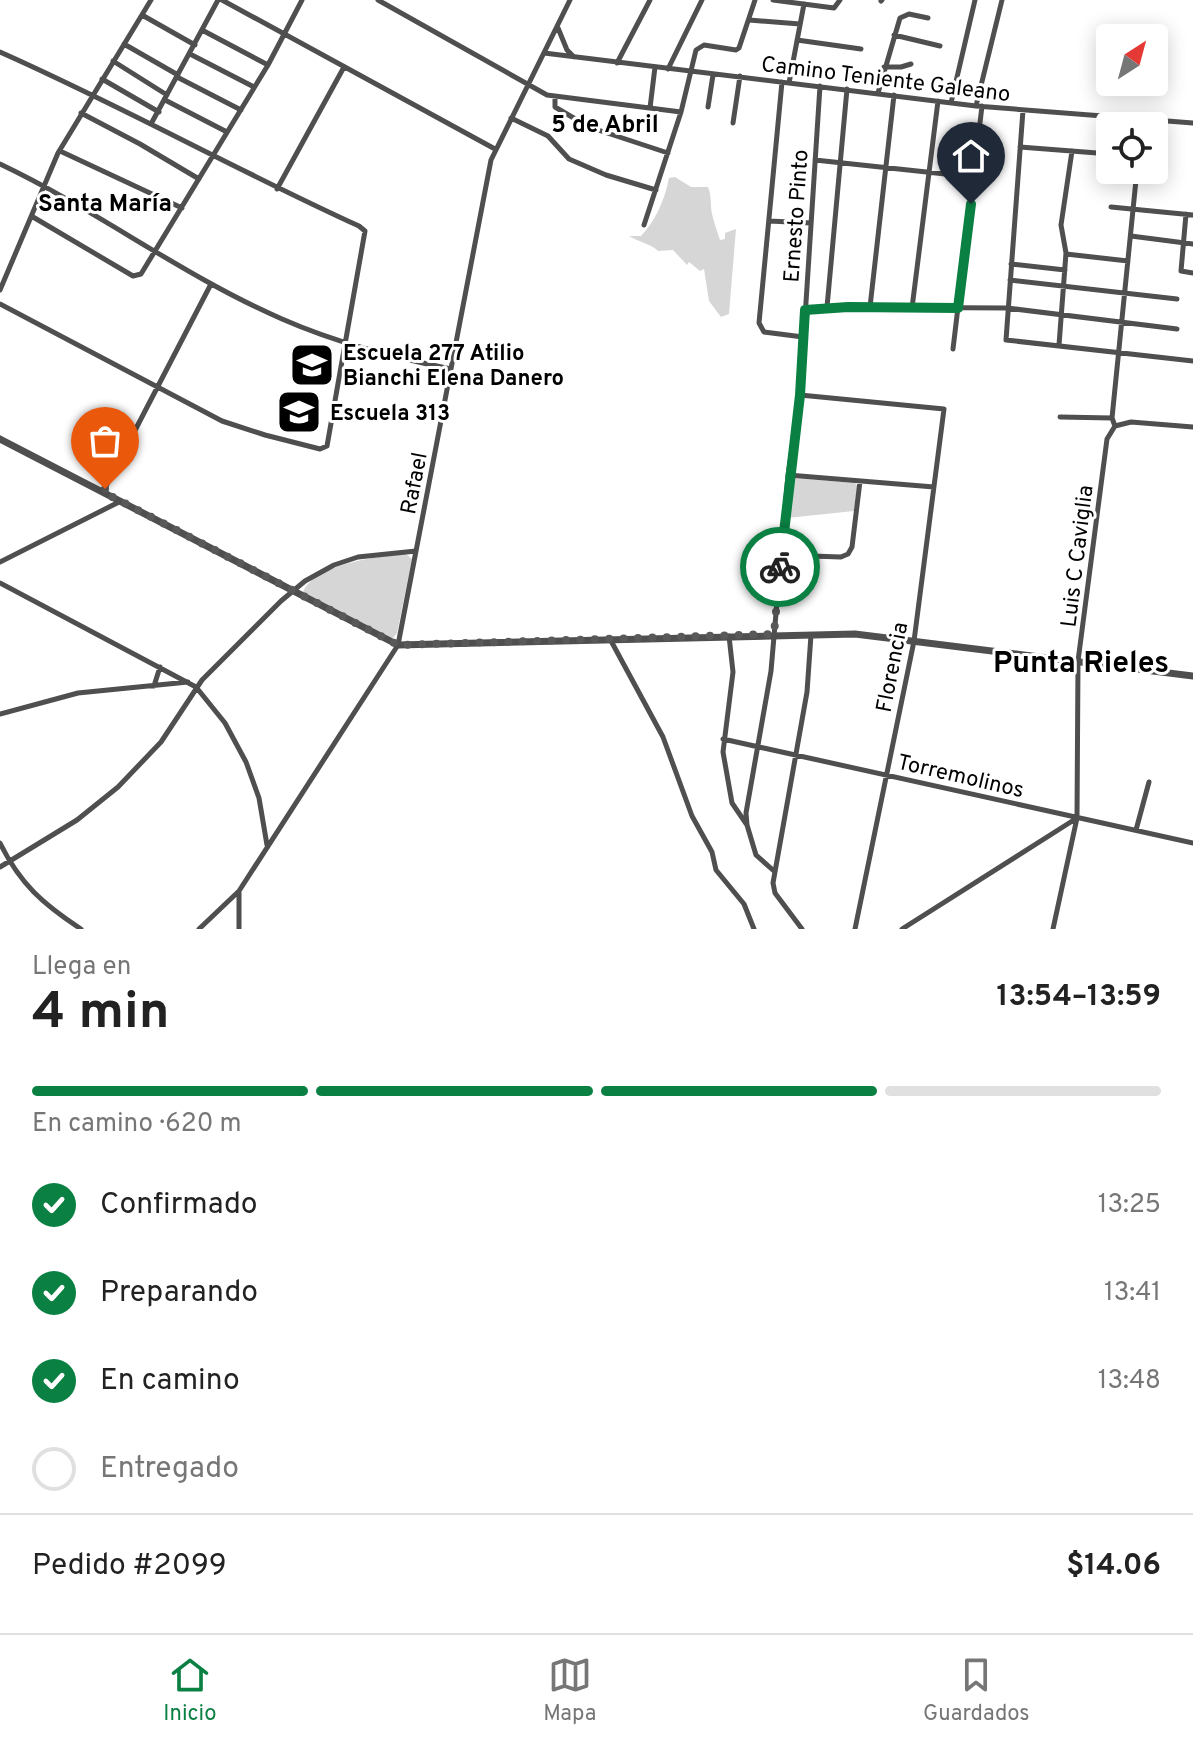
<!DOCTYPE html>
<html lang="es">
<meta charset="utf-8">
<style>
:root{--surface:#fff;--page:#f2f2f2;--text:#222;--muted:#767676;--line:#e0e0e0;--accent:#0b8043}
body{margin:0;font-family:Overpass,sans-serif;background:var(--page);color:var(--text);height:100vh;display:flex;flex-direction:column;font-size:30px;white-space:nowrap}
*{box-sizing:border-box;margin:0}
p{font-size:26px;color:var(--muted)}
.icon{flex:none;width:44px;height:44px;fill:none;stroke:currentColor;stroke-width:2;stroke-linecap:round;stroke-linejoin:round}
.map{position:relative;height:929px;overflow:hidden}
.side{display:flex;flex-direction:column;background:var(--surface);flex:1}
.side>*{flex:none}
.needle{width:52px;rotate:36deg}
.buttons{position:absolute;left:1096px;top:24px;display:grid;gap:16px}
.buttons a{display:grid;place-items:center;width:72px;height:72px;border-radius:8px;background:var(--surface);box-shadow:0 4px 20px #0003;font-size:40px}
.pin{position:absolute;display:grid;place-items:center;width:68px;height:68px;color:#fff;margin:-82px -34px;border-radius:50% 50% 50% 0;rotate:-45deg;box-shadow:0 0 8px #0007}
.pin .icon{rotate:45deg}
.courier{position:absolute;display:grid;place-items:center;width:80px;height:80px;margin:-40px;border:6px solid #0b8043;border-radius:50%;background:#fff;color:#222;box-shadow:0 2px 10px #0007}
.head em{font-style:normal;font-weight:700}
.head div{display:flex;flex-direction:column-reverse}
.head{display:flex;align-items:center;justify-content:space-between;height:136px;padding:0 32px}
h1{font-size:52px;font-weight:700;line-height:60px}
.bar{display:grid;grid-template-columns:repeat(4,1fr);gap:12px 8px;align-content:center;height:96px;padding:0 32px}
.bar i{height:10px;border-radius:6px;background:var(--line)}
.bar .on{background:var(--accent)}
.bar p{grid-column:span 4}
.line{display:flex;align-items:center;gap:20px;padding:0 32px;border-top:2px solid var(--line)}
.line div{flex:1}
ol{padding:0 32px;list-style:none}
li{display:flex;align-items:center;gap:24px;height:88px}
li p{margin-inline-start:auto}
li .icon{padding:8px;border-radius:50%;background:var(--accent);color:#fff;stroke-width:4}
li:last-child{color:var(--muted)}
li i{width:44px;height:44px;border:4px solid var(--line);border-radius:50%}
.tab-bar{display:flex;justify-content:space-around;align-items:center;height:112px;border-top:2px solid var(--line);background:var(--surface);font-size:22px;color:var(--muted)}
.tab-bar a{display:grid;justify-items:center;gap:4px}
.tab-bar .on{color:var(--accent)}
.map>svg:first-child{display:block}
</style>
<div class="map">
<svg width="1193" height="929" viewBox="0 0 1193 929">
<rect width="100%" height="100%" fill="#fff"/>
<!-- green -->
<path fill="#d6d6d6" d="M675,177L691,187H708C712,197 710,204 712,214C714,223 717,231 720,240L725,239V233L736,229L729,314L721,317L709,301L704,269L700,271L689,262L687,265L673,250L658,251C651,244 639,242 629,236H641C656,220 665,199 669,178Z
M793,478L855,483L857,486L854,511L787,518L790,482Z
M406,554L412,559L397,633L393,638H390L303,592C315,564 379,556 406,554Z"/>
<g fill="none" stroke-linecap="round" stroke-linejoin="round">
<!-- minor -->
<path stroke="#4f4f4f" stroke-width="5" d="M222,0L495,149
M378,0L547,95L681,112
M773,0L834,8L840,0
M881,1L882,0
M142,15L195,45
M749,20L800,24
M558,28L567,50L574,57
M202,30L268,65
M894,35L940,46
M797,40L861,49
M124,44L178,75
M0,52C122,106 238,171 359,226L365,231L327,446L320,449L265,435L222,421L0,304
M544,53L976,106L1193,123
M190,54L254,87
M113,61L167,95
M617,63L650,0
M884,67H901L911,64
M668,69L702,0
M177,77L241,110
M102,79L159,112
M782,82L759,323L764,332L803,337
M789,83L804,4
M878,93L900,18L909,14L928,18
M555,97V107L589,127L668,153
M165,100L227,132
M951,103L975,0
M976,106L1002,0
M708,107L713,75
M650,108L655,67
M1023,110L1006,340L1193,361
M81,113L140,144L199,179
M511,118L548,136L569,159L606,175L656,190
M733,123L740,76
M151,124L218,0
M1020,147L1110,154
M60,151L182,208
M815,160L973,177
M0,164C97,210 183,276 282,319C337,343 392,357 451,369
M277,189L344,67
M1111,207L1193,215
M1186,214L1181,271L1193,273
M33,217L133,276L141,274L268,65L302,0
M769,221L811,223
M644,225L681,112L696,50L704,45L736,50L739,48L755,0
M1131,236L1193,244
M1066,254L1128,261
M1011,264L1065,270
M1010,280L1177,299
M0,290L58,153L151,0
M827,307L847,89
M870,307L894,95
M912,308L938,101
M805,310L827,307L1007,308L1177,329
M1059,345L1066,253L1061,225L1072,151
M953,349L982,106
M800,395L944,409L914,641L855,929
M1060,417L1112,418
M1115,426L1112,418L1137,170
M1115,426L1131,422L1193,427
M788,475L934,487
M103,492L211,284
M781,555L841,557L848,554L852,547L860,481
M0,562L121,501
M0,583L196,687L225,723L246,762L259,798L267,845
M729,636L733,672L723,752L732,803L747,825L756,855L774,871
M610,639L663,737L692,816L712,852L716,870L744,904L754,929
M154,686L160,667
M0,714L78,693L188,682
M723,739L1193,843
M747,825L746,813L771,671L788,475L800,395L820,86
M1136,830L1149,782
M0,843C20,884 43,904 81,929
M0,867L77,820L118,787L161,742L202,680L281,601L305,581L334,565L358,557L416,551
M199,929L239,891L398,645L491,160L570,0
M239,929V892
M802,929L775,893L773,883L807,692L811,635
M902,929L1077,818
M1053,929L1077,818L1078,661L1107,439L1115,426"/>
<!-- tertiary -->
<path stroke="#4f4f4f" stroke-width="7" d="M0,439L398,645L855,634L1193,676"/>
</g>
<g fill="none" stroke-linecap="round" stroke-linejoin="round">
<!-- done -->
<path stroke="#595959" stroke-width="8" stroke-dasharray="0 14.4" d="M105,489L103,492L398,645L774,634L780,567"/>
<!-- route -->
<path stroke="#0b8043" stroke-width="10" d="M780,567L800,395L805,310L848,307L958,308L971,204"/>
</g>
<!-- icons -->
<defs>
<g id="school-square" transform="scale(2.3)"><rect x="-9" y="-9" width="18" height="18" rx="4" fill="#000" stroke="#fff"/><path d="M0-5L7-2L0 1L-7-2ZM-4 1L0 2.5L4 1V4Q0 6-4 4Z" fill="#fff"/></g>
</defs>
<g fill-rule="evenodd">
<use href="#school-square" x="312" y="365"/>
<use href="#school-square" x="299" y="412"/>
</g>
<g text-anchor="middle" stroke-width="6" stroke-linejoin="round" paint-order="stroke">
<!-- street labels -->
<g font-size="22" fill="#000" stroke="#fff">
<text transform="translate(886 78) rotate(7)" y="8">Camino Teniente Galeano</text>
<text transform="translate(795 216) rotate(-86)" y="8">Ernesto Pinto</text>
<text transform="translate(413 483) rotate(-79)" y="8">Rafael</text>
<text transform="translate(1076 556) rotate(-83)" y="8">Luis C Caviglia</text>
<text transform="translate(891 667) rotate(-79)" y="8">Florencia</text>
<text transform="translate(961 775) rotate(13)" y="8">Torremolinos</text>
</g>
<!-- poi labels -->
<g font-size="22" font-weight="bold" fill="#000" stroke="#fff" text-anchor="start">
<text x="343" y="360">Escuela 277 Atilio<tspan x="343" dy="25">Bianchi Elena Danero</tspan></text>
<text x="330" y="420">Escuela 313</text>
</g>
<!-- neighbourhood labels -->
<g font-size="24" font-weight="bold" fill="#000" stroke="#fff">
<text x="605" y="132">5 de Abril</text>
<text x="105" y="211">Santa María</text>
</g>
<!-- district labels -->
<g font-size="30" font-weight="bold" fill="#000" stroke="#fff">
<text x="1081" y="672">Punta Rieles</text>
</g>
</g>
</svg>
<div class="buttons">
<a><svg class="needle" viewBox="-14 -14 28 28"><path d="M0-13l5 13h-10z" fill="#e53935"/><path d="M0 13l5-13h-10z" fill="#767676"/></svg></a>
<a><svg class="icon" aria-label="locate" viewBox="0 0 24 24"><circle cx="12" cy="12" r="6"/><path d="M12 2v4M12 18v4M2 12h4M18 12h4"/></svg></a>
</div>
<div class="pin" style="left:105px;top:489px;background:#ea580c"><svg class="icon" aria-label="bag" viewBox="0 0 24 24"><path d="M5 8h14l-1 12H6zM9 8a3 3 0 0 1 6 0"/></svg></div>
<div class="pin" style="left:971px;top:204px;background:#1f2937"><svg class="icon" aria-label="home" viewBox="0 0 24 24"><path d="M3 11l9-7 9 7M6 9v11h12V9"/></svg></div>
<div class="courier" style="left:780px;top:567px"><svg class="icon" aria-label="bike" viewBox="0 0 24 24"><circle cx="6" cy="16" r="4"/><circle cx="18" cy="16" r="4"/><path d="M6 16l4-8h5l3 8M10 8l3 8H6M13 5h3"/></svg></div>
</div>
<section class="side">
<div class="head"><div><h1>4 min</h1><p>Llega en</p></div><em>13:54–13:59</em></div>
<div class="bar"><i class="on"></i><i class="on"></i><i class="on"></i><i></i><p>En camino · 620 m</p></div>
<ol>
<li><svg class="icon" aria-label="check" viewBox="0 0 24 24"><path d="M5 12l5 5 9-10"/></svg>Confirmado<p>13:25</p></li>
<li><svg class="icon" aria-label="check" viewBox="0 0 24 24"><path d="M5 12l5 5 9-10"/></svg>Preparando<p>13:41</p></li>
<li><svg class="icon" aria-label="check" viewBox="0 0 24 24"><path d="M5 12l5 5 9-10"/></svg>En camino<p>13:48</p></li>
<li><i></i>Entregado</li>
</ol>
<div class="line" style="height:104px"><div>Pedido #2099</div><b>$14.06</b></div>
</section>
<nav class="tab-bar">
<a class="on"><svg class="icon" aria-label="home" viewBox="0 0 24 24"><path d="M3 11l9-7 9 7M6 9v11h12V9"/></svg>Inicio</a>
<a><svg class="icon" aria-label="map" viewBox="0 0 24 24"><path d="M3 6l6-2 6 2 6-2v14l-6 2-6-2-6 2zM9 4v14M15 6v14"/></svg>Mapa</a>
<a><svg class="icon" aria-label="saved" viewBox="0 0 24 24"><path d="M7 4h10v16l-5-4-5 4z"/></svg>Guardados</a>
</nav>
